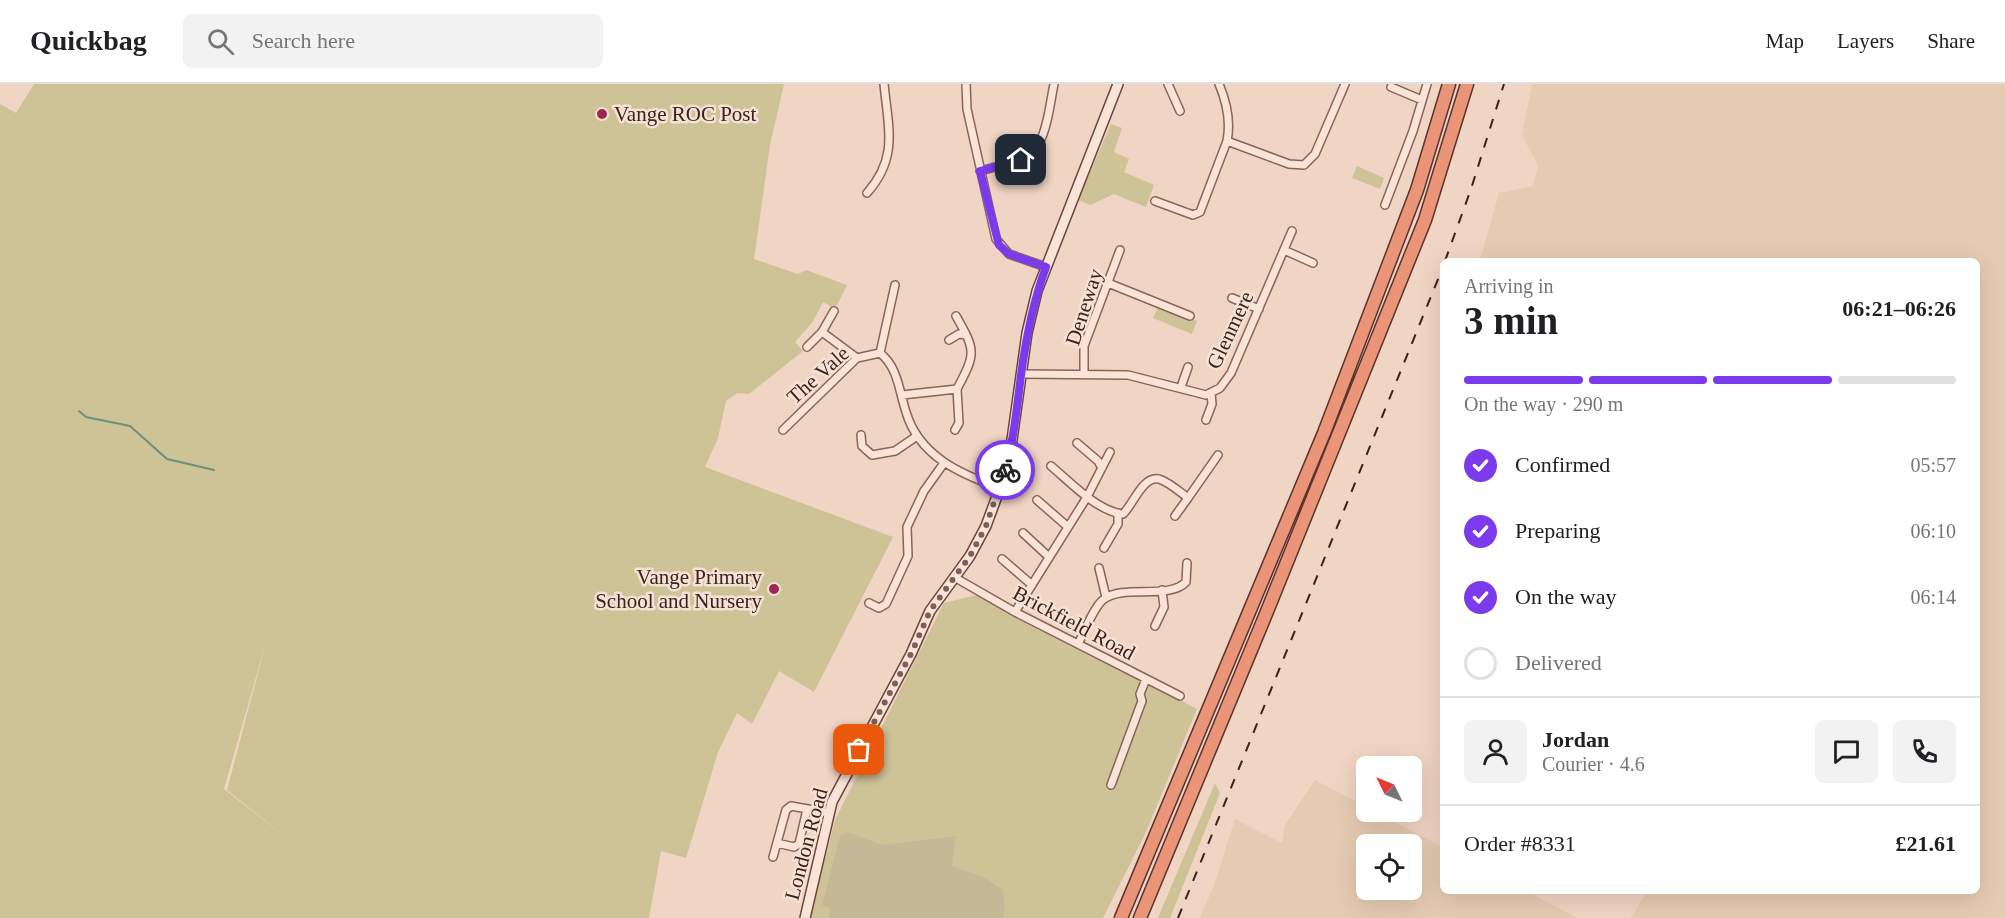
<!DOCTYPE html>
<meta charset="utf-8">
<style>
:root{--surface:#fff;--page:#f2f2f2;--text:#202124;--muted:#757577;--line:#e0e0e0;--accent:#7c3aed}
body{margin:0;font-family:Georgia,serif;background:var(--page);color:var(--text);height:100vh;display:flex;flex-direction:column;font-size:22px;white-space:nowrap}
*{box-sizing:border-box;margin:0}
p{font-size:20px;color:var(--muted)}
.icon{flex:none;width:33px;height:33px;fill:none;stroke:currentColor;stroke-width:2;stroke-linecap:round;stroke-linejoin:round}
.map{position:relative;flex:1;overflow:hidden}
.drawer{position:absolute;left:1440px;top:174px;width:540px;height:636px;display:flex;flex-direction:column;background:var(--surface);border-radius:9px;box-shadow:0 6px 24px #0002}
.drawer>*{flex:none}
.needle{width:39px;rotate:313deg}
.buttons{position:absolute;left:1356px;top:672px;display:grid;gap:12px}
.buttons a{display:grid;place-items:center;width:66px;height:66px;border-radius:9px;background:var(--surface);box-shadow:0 6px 24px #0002;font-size:30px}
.pin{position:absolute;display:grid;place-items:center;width:51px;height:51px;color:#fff;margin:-26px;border-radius:12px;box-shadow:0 3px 9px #0006}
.courier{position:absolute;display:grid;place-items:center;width:60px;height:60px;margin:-30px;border:4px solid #7c3aed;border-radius:50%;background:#fff;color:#222;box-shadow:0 2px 8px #0007}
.summary em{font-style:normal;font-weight:600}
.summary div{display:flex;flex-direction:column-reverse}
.summary{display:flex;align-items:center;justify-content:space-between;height:102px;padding:0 24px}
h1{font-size:39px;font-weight:600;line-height:45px}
.bar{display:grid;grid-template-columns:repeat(4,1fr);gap:9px 6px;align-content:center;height:72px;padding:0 24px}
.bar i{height:8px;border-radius:4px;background:var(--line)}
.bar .active{background:var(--accent)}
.bar p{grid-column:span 4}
.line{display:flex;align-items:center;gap:15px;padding:0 24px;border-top:2px solid var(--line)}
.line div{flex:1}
.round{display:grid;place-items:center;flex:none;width:63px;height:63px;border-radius:9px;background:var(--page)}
ol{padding:0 24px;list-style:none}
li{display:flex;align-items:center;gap:18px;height:66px}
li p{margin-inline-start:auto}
li .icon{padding:6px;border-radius:50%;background:var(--accent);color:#fff;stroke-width:4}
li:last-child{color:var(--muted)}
li i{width:33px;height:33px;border:3px solid var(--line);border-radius:50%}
header{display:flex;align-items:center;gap:36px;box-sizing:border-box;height:84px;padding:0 30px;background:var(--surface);border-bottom:2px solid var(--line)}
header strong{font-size:28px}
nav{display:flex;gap:33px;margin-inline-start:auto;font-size:21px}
.search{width:420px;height:54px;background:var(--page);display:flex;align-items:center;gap:15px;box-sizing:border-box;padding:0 21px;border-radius:9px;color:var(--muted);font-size:22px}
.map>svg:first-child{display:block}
</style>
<header>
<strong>Quickbag</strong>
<div class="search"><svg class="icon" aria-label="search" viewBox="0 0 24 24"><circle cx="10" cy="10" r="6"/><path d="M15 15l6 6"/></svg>Search here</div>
<nav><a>Map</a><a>Layers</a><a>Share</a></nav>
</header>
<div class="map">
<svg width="2005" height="834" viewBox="0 0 2005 834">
<rect width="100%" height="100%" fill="#f0d4c4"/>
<!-- farmland -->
<path fill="#e5cbb1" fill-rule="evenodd" d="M1532,0H2005V834H1631L1647,807H1977V177H1480L1499,109L1533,102L1538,82L1522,51Z
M1315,696L1366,723V728H1375L1443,763V807H1527L1577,834H1200L1215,799L1235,735L1282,759L1285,741ZM1366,760H1412V806H1366Z"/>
<!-- green -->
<path fill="#cec297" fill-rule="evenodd" d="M34,0H784L770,61L754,175L798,190L806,186L847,201L835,225L823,218L812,239L795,258L803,267L749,310L737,309L726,317L718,354L705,383L893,453L814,608L779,587L752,640L737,629L718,668L686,774L661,767L649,834H0V20L16,29ZM268,551L227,706L287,754L224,705Z
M1111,40L1122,44L1114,68L1129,75L1124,88L1154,101L1146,123L1114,110L1090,121L1078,116Z
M1357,82L1384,94L1380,105L1352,94Z
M1159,221L1197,237L1192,250L1153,234Z
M977,511L1197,625L1146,748L1103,834H810L835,736L944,519Z
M1215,699L1220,709L1170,834H1158Z"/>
<!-- cemetery -->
<path fill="#c3b997" d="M847,748L883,761L956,752L952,782L985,794L1003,806L1005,822L1003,834H829L830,824L822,821L824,813L840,752Z"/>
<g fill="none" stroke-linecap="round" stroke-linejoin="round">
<!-- stream -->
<path stroke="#6c917b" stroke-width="2" d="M79,327L86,333L130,342L167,375L214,386"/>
<!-- minor casing -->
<g stroke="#8b635a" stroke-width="10">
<path id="minor" d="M966,0L967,25L996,155L1009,170L1046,183
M1168,0L1180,27
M1391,3L1422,16
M1227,57L1289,80L1304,81L1315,70L1345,0
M980,87C994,83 1009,80 1022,75C1047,66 1049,23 1054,0
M867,109C899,73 888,43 884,0
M1155,117L1193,131L1200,128L1227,57C1231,37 1227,19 1219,0
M1385,121L1413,47L1427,0
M1284,166L1313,179
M1108,199L1190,232
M895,201L880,269C898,283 899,307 906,328C919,372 960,390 1000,404
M1232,214L1259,225
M822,248L857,274
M949,256L959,250L966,251
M807,263L822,248L834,227
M1021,290L1128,291L1206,311L1220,304L1231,289L1292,147
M1084,291V262L1120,166
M1181,303L1188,283
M902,311L957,305C976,269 976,267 956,232
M1206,336L1212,320L1211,309
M783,346L857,274L880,269
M955,346L959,339L957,305
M861,351L862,362L872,371L895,367L917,352
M1077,359L1098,377L1102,384
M1051,382C1069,397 1098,428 1123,430C1133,421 1143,391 1159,395C1169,398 1180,408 1188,414L1175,432
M1188,414L1218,371
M1037,416L1068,443
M1023,449L1049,473
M1104,464L1118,440V429
M1002,475L1032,501
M1099,484L1106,513
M954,493L1015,528L1180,612
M869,519L879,524L886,520L908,472L907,443L924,407L944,379
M1015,528L1087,413L1110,368
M1155,542L1164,523L1162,506
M1078,560C1084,549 1094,522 1104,515C1124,500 1169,516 1186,498L1187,479
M1111,701L1142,617L1140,610L1146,595
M777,759L794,763L799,760L807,725
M773,773L786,726L791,722L830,729"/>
</g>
<!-- secondary casing -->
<g stroke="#6d443d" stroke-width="12">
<path id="secondary" d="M805,834L832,718L911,570L930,527L970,472L986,442L1000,404L1010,370L1027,249L1037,207L1118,0"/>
</g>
<!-- trunk casing -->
<g stroke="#59332e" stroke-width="15">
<path id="trunk" d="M1121,834L1324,349L1417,106L1449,0
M1140,834L1268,525L1425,136L1467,0"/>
</g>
<!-- minor -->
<use href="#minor" stroke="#fae4d8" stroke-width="7"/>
<!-- secondary -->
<use href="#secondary" stroke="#fae4d8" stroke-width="9"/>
<!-- trunk -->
<use href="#trunk" stroke="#ea9577" stroke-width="12"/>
<!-- rail -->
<path stroke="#3a221e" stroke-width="2" stroke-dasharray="10 10" stroke-linecap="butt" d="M1445,177L1471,105L1504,0
M1178,834L1443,183"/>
</g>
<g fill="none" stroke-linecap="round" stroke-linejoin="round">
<!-- done -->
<path stroke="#7a6058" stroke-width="6" stroke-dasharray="0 10.8" d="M859,666L911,570L930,527L970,472L986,442L1005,386"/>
<!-- route -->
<path stroke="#7c3aed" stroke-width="8" d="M1005,386C1014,355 1017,323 1021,291C1026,254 1033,218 1046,183L1009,170L999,161L980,87L1021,76"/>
</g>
<!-- markers -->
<g fill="#9c2851" stroke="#f7e1d4" stroke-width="2">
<circle cx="602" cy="30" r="6"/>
<circle cx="774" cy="505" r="6"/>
</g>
<g text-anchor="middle" stroke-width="5" stroke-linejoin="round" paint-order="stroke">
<!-- poi labels -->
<g font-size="21" fill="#3a221e" stroke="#f7e1d4" text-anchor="start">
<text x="614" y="37">Vange ROC Post</text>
<text x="762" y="500" text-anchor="end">Vange Primary<tspan x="762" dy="24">School and Nursery</tspan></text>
</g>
<!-- street labels -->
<g font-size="21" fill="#3a221e" stroke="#f7e1d4">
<text transform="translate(1084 223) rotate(-72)" y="7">Deneway</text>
<text transform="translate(1230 246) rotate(-65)" y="7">Glenmere</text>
<text transform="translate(818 291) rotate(-42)" y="7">The Vale</text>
<text transform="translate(1074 539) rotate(28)" y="7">Brickfield Road</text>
<text transform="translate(806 760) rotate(-75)" y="7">London Road</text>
</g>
</g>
</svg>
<div class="buttons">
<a><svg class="needle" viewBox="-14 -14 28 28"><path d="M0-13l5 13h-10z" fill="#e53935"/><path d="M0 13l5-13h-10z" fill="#757577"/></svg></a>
<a><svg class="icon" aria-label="locate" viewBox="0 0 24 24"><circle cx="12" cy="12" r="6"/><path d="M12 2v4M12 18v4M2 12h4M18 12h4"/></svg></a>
</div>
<div class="pin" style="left:859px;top:666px;background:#ea580c"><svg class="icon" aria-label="bag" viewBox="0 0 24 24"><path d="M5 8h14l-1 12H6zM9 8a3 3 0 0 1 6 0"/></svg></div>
<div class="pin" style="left:1021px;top:76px;background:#1f2937"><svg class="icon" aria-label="home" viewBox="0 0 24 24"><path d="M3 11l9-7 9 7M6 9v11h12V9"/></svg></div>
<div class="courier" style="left:1005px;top:386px"><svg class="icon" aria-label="bike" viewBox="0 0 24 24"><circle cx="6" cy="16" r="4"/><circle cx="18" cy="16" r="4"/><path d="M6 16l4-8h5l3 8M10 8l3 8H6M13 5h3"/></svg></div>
<section class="drawer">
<div class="summary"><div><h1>3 min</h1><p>Arriving in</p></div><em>06:21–06:26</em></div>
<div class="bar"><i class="active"></i><i class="active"></i><i class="active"></i><i></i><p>On the way · 290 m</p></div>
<ol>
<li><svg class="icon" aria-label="check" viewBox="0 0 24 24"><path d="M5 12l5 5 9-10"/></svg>Confirmed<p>05:57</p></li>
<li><svg class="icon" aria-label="check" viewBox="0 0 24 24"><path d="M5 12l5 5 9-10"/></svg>Preparing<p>06:10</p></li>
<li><svg class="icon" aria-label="check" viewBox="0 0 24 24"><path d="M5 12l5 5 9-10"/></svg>On the way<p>06:14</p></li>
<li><i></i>Delivered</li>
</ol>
<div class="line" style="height:108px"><a class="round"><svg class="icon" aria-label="person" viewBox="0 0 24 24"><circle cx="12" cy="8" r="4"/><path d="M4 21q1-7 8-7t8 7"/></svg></a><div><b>Jordan</b><p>Courier · 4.6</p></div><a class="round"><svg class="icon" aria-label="chat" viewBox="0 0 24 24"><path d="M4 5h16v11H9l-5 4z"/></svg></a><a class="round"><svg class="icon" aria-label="phone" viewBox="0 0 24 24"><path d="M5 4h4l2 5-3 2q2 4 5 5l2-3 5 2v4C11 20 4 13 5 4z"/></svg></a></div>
<div class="line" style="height:78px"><div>Order #8331</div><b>£21.61</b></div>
</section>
</div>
